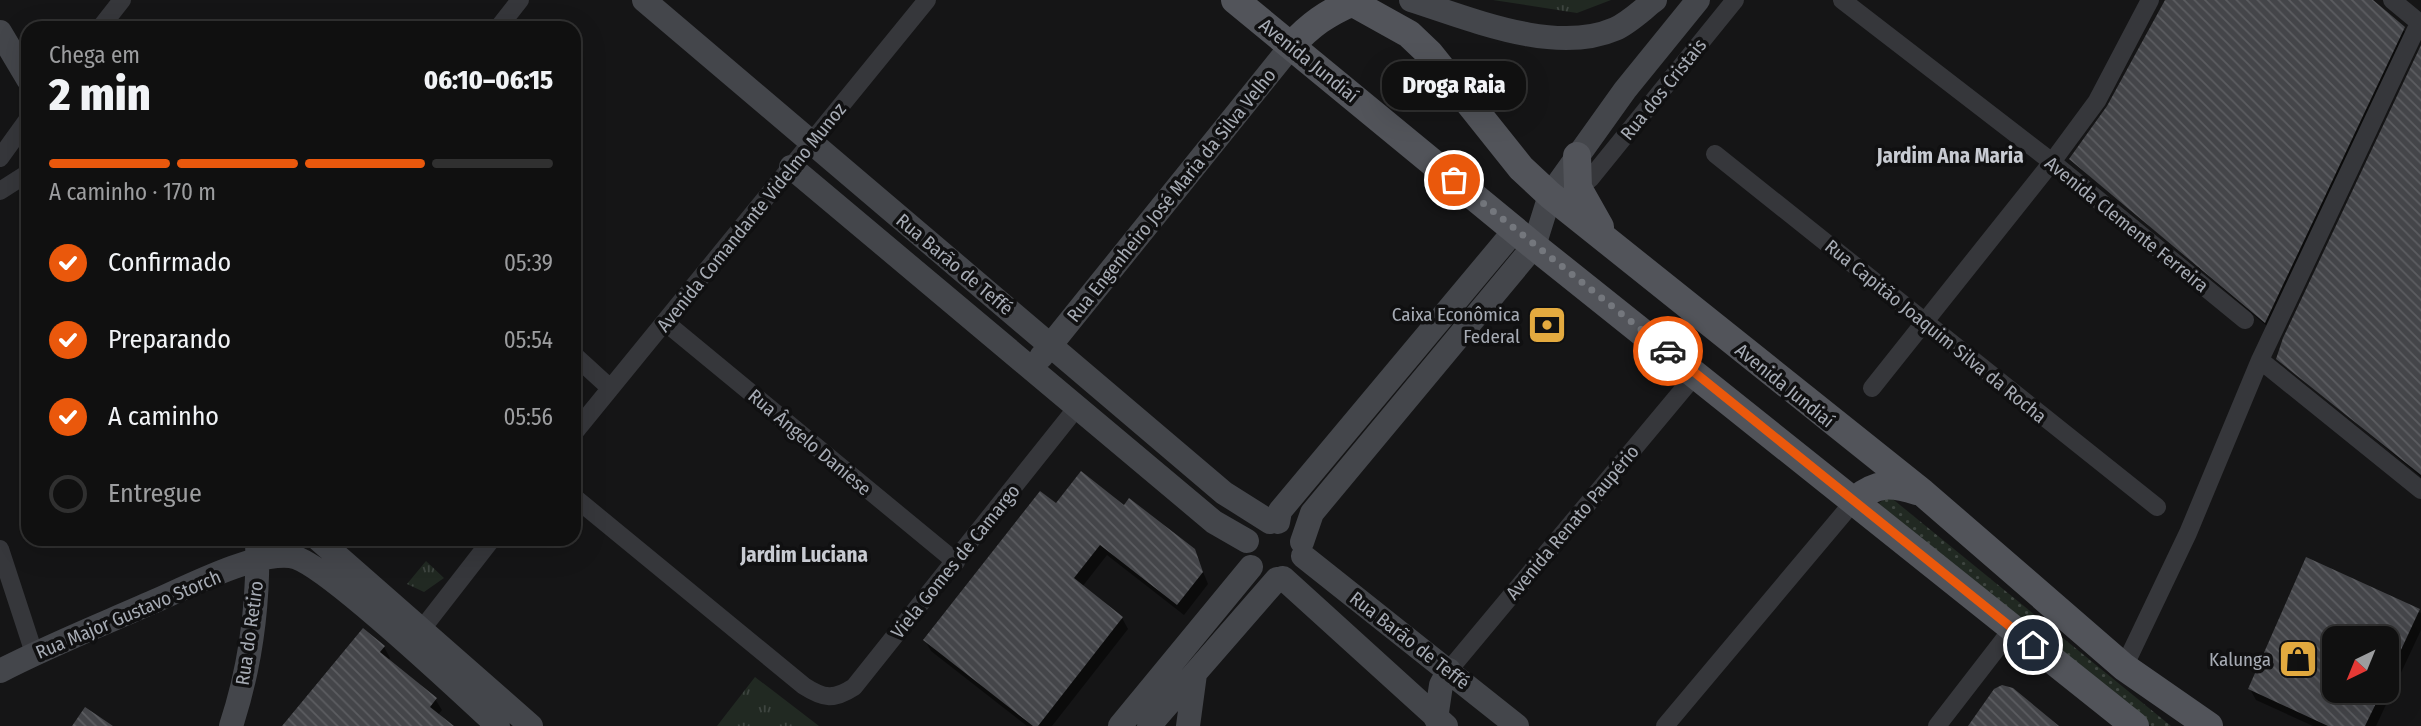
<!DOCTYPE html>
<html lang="pt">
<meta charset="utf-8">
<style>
:root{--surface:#101010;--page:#1e1e1e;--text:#f1f3f6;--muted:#9c9d9f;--line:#303030;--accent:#ea580c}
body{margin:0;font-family:"Fira Sans Condensed",sans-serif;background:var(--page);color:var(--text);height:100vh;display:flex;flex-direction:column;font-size:26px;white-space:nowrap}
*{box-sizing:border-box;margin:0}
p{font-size:23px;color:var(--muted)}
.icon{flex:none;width:38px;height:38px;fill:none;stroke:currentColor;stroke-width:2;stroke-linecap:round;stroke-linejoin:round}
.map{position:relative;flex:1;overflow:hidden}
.panel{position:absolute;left:21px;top:21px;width:560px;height:525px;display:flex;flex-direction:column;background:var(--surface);border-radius:21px;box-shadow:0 7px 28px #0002,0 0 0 2px var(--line)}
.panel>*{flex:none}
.needle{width:46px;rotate:223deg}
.tools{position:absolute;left:2322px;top:626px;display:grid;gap:14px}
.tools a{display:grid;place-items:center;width:77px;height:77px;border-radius:14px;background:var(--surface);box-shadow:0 7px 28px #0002,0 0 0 2px var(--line);font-size:35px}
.pin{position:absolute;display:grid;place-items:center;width:60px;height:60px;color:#fff;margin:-30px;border:4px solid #fff;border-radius:50%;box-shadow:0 2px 7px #0007}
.courier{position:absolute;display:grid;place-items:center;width:70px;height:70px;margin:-35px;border:5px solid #ea580c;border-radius:50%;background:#fff;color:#222;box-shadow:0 2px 9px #0007}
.bubble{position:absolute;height:49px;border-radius:21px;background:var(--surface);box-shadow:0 7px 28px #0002,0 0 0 2px var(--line);font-size:23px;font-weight:800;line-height:49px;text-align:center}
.overview em{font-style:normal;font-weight:800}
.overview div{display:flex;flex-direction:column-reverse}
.overview{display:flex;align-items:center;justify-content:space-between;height:119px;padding:0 28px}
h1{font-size:46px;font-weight:800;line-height:52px}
.bar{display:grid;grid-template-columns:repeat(4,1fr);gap:10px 7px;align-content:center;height:84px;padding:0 28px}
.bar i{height:9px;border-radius:5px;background:var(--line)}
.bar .selected{background:var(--accent)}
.bar p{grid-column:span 4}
ol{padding:0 28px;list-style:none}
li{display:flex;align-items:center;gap:21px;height:77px}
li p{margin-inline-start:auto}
li .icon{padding:7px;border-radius:50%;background:var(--accent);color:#fff;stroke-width:4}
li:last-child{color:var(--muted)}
li i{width:38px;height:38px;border:4px solid var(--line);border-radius:50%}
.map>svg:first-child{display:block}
</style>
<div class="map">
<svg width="2421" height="726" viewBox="0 0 2421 726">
<defs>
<pattern id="grass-dots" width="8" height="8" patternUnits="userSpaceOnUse" patternTransform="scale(1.75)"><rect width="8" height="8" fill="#212922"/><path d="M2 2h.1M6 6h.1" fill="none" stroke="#3e4540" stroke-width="1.8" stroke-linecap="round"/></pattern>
<pattern id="park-tufts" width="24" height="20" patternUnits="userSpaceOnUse" patternTransform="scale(1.75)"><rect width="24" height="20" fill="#212922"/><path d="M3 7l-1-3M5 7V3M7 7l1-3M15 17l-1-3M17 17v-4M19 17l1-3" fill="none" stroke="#3e4540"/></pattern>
<pattern id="building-back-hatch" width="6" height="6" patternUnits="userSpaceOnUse" patternTransform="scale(1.75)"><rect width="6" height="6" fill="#444549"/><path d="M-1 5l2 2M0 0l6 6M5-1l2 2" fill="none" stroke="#5c5d61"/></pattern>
</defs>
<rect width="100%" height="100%" fill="#151516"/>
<!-- grass -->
<path fill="url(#grass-dots)" d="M1889,496L2171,726H2151L1881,507L1879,503Z"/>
<!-- park -->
<path fill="url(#park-tufts)" d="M1493,0H1611L1577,13Z
M426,561L444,578L424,592L407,584Z
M755,677L819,726H717Z"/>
<!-- shadow -->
<path fill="#0007" fill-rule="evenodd" d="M2165,0H2371L2406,33L2268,327L2071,159L2108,109Z
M2421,50V477L2278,358Z
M1056,505L1124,507L1194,550L1208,584L1184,615L1107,555L1082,587L1122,618L1128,629L1052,726H1027L931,651L925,640Z
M2307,559L2421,613V630L2376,726H2313L2256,700L2250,689ZM2334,639H2387V691H2334Z
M384,647L390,658L388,661L435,699L442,710L438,715L451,726H285Z"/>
<!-- building -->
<path fill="url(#building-back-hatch)" d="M2165,0H2373L2405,27L2265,323L2069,159L2107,106Z
M2421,45V475L2276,359L2283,338Z
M1081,471L1124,505L1129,498L1195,549L1203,572L1177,605L1100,545L1074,578L1123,617L1038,726H1033L923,640L1040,491L1056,503Z
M2306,557L2420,609L2387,680V639H2334V691H2382L2365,726H2328L2248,689Z
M363,628L385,646L380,652L437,698L430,707L454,726H282Z
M2002,685L2013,688L2059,726H1968L1994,689Z
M85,707L113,726H72Z"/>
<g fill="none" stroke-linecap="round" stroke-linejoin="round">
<!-- street -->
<path stroke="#36373b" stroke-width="18" d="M1842,0L2052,162L2245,320
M2392,0L2421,24
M100,28L122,0
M498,28L520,0
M1715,154L2157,507
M0,158L28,119
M1590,179L1735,0
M0,191L28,173
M665,322L956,562
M574,355L609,387
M2260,360L2421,490
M1872,388L2052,162L2097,101L2150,0
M574,433L927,0
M574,497L804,686C824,699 834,700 854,687L1078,406
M0,549L34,653
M422,629L492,539
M2124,667L2188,533L2260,360L2419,23
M1449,670L1696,374
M1665,726L1855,500
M1937,726L2012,629"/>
<!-- secondary -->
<path stroke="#44464b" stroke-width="24" d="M644,0L1224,493L1270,522
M1411,0C1471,19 1555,55 1615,29C1629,23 1643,9 1655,0
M0,32L28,79
M791,167L1214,522L1247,541
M1041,357L1292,45
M1278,522L1280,511L1515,230
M318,539L531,726
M1302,542L1312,513L1534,246L1550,195L1625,90L1698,0
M1303,556L1517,726
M1283,578L1446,726
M0,671C50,645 103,624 155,601C187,587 255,552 290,556C322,559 466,697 498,726
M1436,719L1441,685L1449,670
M231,726C251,665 259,603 257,539
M1120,726L1251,567
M1149,726L1277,579
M1188,726L1195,674"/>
<!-- primary -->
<path stroke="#52545a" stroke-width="28" d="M1235,0L1534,246L2135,726
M1348,0L1409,34L1430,54L1521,168L1550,195L1923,493L2124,667L2209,726
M1292,45C1310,25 1327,13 1353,2
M1577,156L1578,188L1600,227
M1855,500C1877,482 1891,483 1917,491"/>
</g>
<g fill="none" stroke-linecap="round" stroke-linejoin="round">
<!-- done -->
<path stroke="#74777d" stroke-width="7" stroke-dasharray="0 12.6" d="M1454,180L1668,351"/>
<!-- route -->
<path stroke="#ea580c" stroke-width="9" d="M1668,351L2033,645"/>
</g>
<!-- icons -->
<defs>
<g id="bank-square" transform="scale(2.0125)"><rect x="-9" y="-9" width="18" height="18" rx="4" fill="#e3aa3f" stroke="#101011"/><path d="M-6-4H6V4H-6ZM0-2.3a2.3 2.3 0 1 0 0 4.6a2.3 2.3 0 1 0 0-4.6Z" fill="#111"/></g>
<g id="shop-square" transform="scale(2.0125)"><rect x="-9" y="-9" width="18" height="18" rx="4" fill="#e3aa3f" stroke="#101011"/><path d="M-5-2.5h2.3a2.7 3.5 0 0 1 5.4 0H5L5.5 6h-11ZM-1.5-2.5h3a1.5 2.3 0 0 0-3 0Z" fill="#111"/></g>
</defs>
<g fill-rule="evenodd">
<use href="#bank-square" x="1547" y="325"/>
<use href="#shop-square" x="2298" y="659"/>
</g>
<g text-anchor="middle" stroke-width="7" stroke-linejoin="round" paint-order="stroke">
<!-- street labels -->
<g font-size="19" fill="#a7acb5" stroke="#101011">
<text transform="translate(1309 60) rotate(39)" y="7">Avenida Jundiaí</text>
<text transform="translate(1663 89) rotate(-51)" y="7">Rua dos Cristais</text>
<text transform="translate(1171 195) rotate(-51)" y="7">Rua Engenheiro José Maria da Silva Velho</text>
<text transform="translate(751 217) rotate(-51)" y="7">Avenida Comandante Videlmo Munoz</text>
<text transform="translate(2127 224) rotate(39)" y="7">Avenida Clemente Ferreira</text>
<text transform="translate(955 264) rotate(40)" y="7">Rua Barão de Teffé</text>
<text transform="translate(1936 331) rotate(39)" y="7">Rua Capitão Joaquim Silva da Rocha</text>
<text transform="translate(1785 385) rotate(39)" y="7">Avenida Jundiaí</text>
<text transform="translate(810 442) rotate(40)" y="7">Rua Ângelo Daniese</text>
<text transform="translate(1572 522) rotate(-50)" y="7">Avenida Renato Paupério</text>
<text transform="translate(955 561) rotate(-51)" y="7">Viela Gomes de Camargo</text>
<text transform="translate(128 614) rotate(-23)" y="7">Rua Major Gustavo Storch</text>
<text transform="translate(249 633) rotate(-82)" y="7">Rua do Retiro</text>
<text transform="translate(1410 640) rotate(38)" y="7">Rua Barão de Teffé</text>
</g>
<!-- poi labels -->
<g font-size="19" fill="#a7acb5" stroke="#101011" text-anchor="end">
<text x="1520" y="321">Caixa Econômica<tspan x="1520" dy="22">Federal</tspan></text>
<text x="2271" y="666">Kalunga</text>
</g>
<!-- neighbourhood labels -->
<g font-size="21" font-weight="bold" fill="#c8cbd2" stroke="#101011">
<text x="1950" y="163">Jardim Ana Maria</text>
<text x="804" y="562">Jardim Luciana</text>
</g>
</g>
</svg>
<div class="tools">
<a><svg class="needle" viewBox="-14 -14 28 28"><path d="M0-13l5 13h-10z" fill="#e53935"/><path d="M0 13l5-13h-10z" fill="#9c9d9f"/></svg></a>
</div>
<div class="pin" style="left:1454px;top:180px;background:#ea580c"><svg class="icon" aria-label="bag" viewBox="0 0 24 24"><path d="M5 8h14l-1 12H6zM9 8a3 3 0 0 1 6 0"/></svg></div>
<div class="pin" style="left:2033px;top:645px;background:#1f2937"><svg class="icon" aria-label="home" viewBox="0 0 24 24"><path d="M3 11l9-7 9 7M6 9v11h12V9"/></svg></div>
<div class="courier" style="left:1668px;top:351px"><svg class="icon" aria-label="car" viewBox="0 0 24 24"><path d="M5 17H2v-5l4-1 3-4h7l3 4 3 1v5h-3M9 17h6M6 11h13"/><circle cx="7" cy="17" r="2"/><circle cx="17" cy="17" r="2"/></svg></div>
<div class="bubble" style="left:1382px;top:61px;width:144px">Droga Raia</div>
<section class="panel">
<div class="overview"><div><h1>2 min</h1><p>Chega em</p></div><em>06:10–06:15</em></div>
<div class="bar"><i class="selected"></i><i class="selected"></i><i class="selected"></i><i></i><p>A caminho · 170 m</p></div>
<ol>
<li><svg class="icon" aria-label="check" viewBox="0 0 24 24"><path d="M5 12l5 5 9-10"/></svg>Confirmado<p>05:39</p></li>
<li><svg class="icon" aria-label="check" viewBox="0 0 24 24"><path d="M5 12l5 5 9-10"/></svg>Preparando<p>05:54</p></li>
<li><svg class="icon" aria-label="check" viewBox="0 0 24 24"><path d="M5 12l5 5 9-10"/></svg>A caminho<p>05:56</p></li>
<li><i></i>Entregue</li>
</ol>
</section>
</div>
